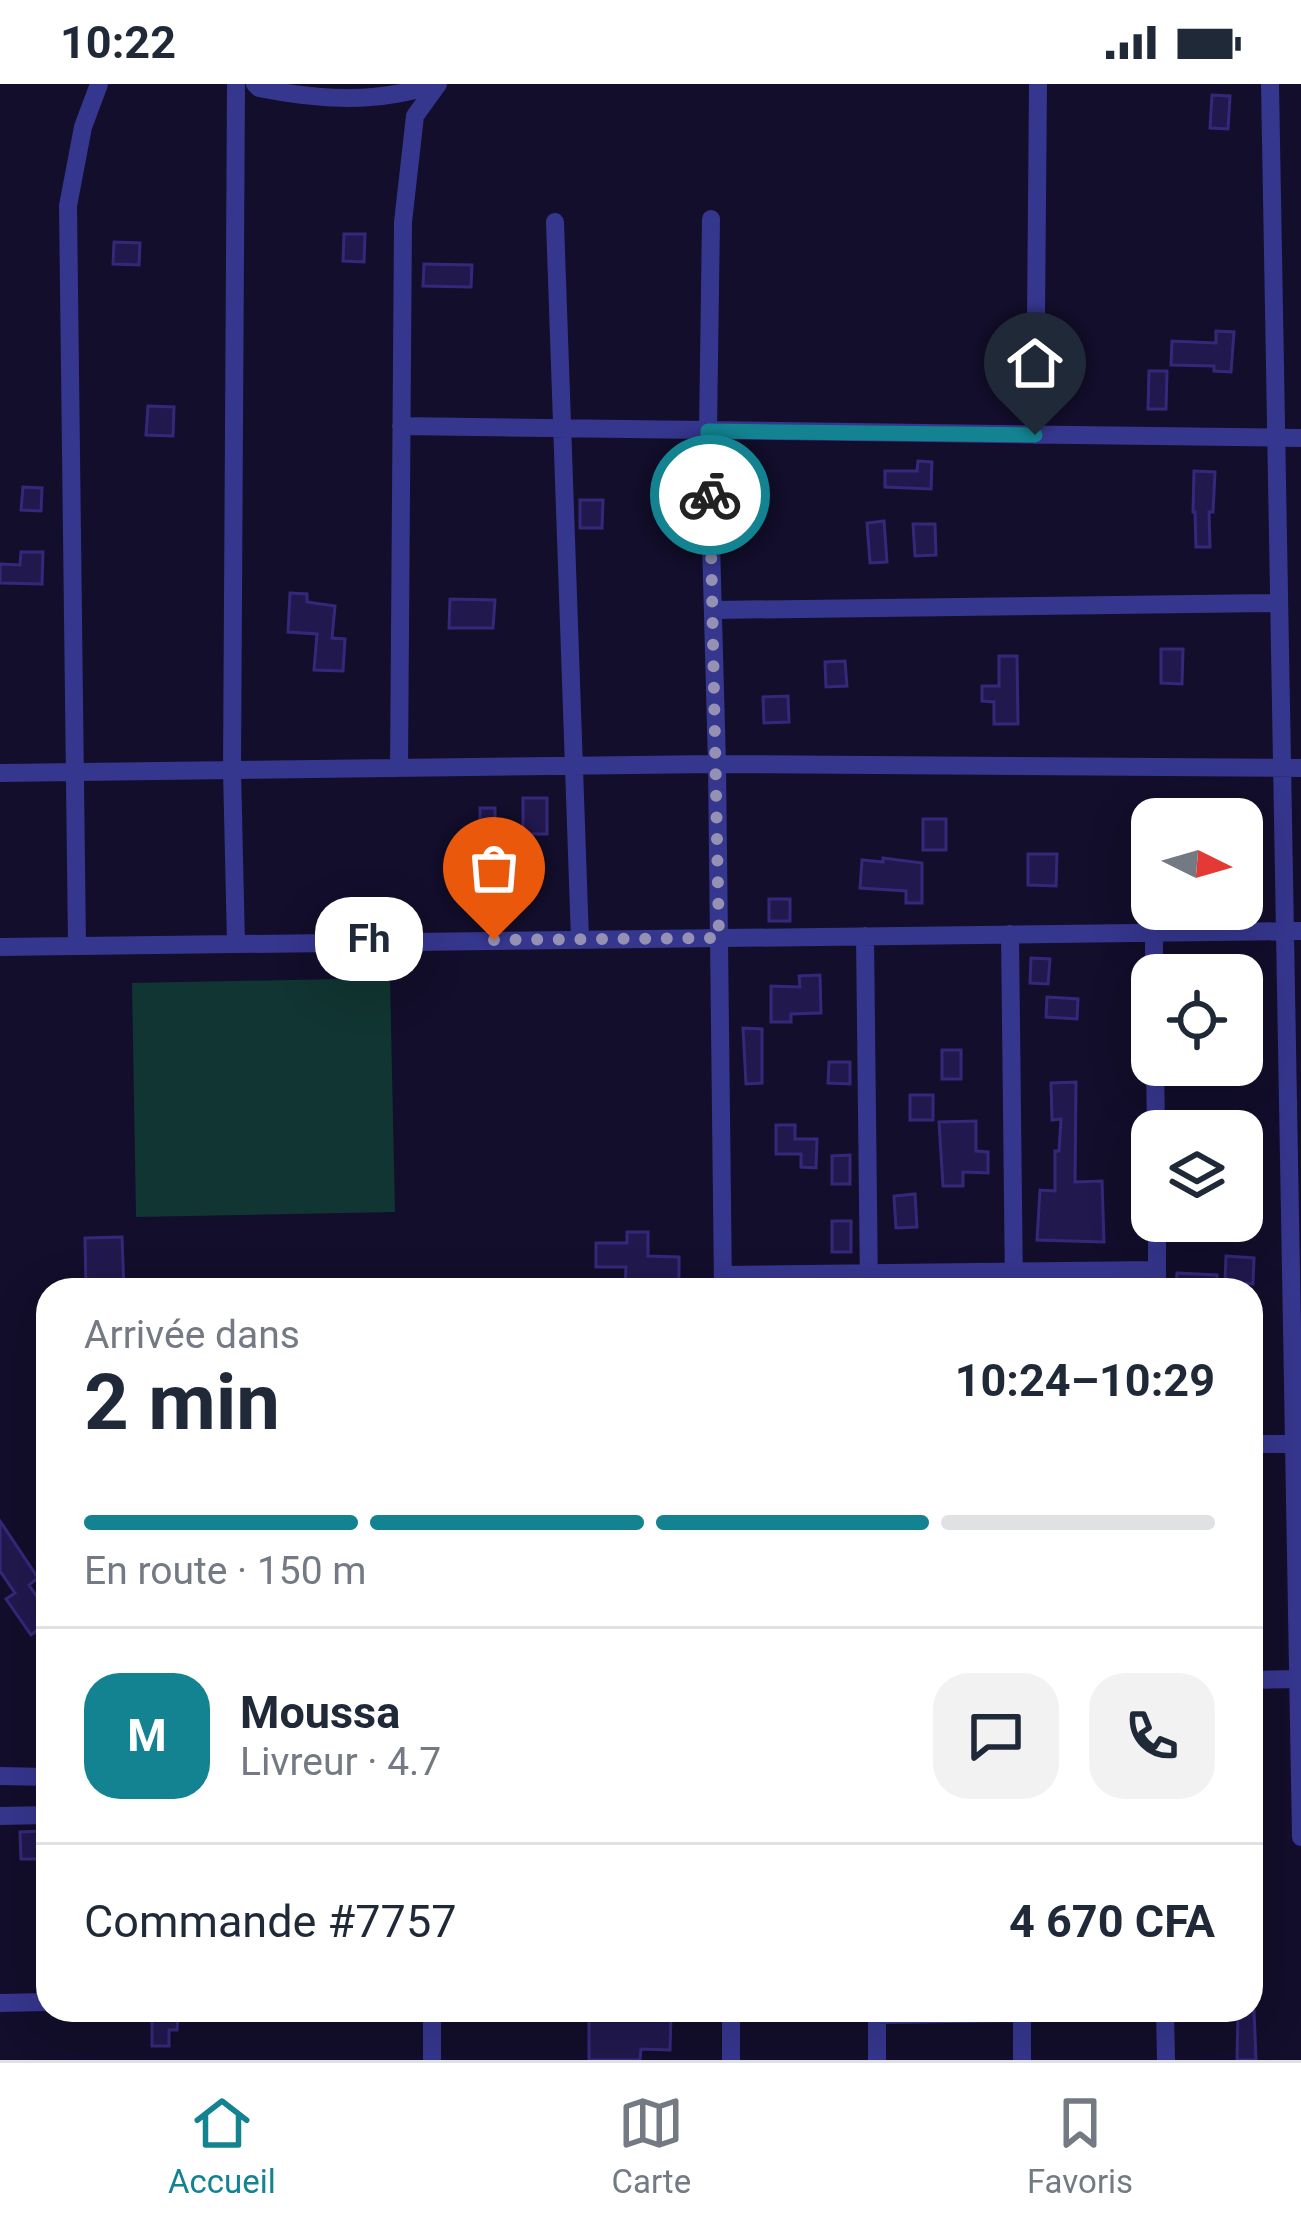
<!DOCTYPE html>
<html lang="fr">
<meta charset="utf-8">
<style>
:root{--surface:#fff;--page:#f2f2f3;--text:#1f2937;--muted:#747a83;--line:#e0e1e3;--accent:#138391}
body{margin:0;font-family:Roboto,sans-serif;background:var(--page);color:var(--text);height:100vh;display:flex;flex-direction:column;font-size:45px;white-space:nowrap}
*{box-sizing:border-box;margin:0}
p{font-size:39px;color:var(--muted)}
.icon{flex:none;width:66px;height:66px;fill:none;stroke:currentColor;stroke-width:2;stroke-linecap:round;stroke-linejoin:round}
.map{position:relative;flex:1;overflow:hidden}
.panel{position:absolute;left:36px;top:1194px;width:1227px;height:744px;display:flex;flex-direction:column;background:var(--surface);border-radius:36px;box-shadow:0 12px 48px #0002}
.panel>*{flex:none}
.needle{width:78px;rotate:95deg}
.tools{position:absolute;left:1131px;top:714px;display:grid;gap:24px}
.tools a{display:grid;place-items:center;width:132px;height:132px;border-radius:24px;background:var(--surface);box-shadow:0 12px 48px #0002;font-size:60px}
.pin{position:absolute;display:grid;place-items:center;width:102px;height:102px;color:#fff;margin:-123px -51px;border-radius:50% 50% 50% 0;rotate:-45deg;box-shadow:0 0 12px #0007}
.pin .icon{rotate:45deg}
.courier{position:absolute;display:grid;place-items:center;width:120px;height:120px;margin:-60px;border:9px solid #138391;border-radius:50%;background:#fff;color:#222;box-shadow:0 3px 15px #0007}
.bubble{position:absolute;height:84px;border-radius:36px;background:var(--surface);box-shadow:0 12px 48px #0002;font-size:39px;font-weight:700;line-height:84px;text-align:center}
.head em{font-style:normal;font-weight:700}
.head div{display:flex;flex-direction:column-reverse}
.head{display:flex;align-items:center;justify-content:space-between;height:204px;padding:0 48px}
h1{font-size:78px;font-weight:700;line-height:90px}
.bar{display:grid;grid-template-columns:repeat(4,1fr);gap:18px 12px;align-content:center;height:144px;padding:0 48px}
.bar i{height:15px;border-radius:9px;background:var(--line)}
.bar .on{background:var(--accent)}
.bar p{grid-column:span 4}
.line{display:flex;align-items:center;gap:30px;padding:0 48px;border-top:3px solid var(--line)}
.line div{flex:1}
.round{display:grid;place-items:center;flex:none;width:126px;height:126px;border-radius:36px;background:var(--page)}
.status{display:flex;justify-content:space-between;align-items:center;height:84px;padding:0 60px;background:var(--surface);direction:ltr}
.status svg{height:33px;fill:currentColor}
.tabs{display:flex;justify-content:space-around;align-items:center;height:168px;border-top:3px solid var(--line);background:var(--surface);font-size:33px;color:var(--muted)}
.tabs a{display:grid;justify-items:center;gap:6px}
.tabs .on{color:var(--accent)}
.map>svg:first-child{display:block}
</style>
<div class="status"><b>10:22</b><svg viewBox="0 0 49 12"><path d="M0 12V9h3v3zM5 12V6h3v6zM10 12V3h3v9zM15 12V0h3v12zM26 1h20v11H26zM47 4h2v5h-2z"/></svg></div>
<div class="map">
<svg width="1301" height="1976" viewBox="0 0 1301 1976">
<rect width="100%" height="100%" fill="#120e2b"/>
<!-- green -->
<path fill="#113532" d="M390,894L395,1128L136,1133L132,899Z"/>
<!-- building -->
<path fill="#21184d" stroke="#35287b" stroke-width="3" d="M1212,11L1230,12L1228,45L1210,44Z
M344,150H365L364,178L343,177Z
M114,158L140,159L139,181L113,180Z
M424,180L472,181L471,203L423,202Z
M1216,247L1234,248L1231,288L1214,287V282L1171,281L1172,257L1216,259Z
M1149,287H1167L1166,325H1148Z
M148,322L174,323L173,352L146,351Z
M918,377L932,378L931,405L885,403V387H917Z
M1194,387L1215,388L1213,428H1209L1210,463H1196L1195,428H1193Z
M23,403L42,404L41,427L21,426Z
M580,416H603L602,444H580Z
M884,437L887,478L870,479L867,439Z
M913,440H935L936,471L915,472Z
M21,468H43L42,500L0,499V480L20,481Z
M290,509L307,510V518L335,522L332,554L345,555L343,587L314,586L317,550L288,548Z
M450,515L495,516L493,544H449Z
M1161,565H1183L1182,600L1161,599Z
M999,572H1017L1018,640H994V618L982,617V602H999Z
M845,577L847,602L826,603L825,578Z
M788,612L789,638L764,639L763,613Z
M523,714H547V750H523Z
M480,724H495V754H480Z
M923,735H946V766H923Z
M1028,770H1057L1056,802L1028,801Z
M883,774L922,779V819H906V807L860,804L862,776L883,778Z
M769,815H790V837H769Z
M1031,874L1050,875L1048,900L1030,899Z
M820,891L821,929L791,930V938H771V902L800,903L799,892Z
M1047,913L1078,915L1077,935L1046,933Z
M743,944L762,945V999L746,1000Z
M942,966H961V995H942Z
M829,978H850V1000L828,999Z
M1076,998L1075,1098L1102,1097L1104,1158L1037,1156L1040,1106L1055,1107V1067H1059L1061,1035L1052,1036L1051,999Z
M910,1011H933V1036H910Z
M976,1037V1067L988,1068V1089L963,1088V1102H943L939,1038Z
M776,1041H795V1055H817L816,1084L801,1083V1070H776Z
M850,1071V1100H832V1072Z
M915,1110L917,1143L896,1144L894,1112Z
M832,1137H851V1168H832Z
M627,1148H648V1172L679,1173V1199L648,1198L647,1206H625L626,1183H596V1159H627Z
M122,1153L124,1206H86L85,1154Z
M1226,1172L1254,1174L1253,1200L1225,1198Z
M1177,1189L1217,1191V1204L1176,1202Z
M0,1437L38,1494L29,1501L48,1529V1539L31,1551L6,1515L15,1509L0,1487Z
M41,1747V1775H21L20,1748Z
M1238,1926H1254L1256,1976H1237Z
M152,1931L178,1932L177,1946H169V1962H152Z
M671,1932L670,1966L641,1965L640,1976H589V1934Z"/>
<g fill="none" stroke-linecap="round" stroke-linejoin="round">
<!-- minor -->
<path stroke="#35368d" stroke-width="18" d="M255,0L259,4C318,16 377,20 435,0
M1270,0L1301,1753
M711,135L708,347L717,680L723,1206
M555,138L580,856
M401,342L1301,354
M1035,351L1038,0
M713,526L1279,519
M399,684L403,138L415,32L438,0
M0,689L717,680L1301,684
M1154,849V891
M1010,850L1014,1206
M865,852L869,1206
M236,860L232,686L236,0
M77,862L68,122L83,43L99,0
M0,863L1301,847
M1155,981L1156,1047
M1157,1137V1206
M723,1191L1157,1186
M1251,1360H1294
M1251,1596L1301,1595
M0,1692L48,1693
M0,1732L48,1731
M0,1919L48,1918
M432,1926V1976
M731,1926V1976
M877,1926V1976
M1022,1926V1976
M1165,1926L1166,1976
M877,1931L1165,1927"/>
</g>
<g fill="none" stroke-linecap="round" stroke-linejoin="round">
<!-- done -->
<path stroke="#9491b5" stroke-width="12" stroke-dasharray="0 21.6" d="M494,856L719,854L710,411"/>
<!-- route -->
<path stroke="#138391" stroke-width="15" d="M710,411L708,347L1035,351"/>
</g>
</svg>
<div class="tools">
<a><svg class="needle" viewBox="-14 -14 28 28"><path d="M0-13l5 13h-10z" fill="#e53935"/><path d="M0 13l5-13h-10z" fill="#747a83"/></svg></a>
<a><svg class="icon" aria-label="locate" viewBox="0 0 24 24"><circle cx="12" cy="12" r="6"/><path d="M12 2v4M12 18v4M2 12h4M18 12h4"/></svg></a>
<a><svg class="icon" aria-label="layers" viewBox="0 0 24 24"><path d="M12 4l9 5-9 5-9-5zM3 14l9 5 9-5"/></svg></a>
</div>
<div class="pin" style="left:494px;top:856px;background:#ea580c"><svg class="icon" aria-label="bag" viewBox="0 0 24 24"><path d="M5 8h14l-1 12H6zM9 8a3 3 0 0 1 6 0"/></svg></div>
<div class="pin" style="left:1035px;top:351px;background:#1f2937"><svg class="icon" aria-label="home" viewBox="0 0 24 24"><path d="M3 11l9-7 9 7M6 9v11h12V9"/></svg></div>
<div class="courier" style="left:710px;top:411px"><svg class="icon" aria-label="bike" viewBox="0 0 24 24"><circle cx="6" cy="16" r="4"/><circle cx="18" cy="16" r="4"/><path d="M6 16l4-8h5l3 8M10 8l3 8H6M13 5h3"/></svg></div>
<div class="bubble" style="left:315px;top:813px;width:108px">Fh</div>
<section class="panel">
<div class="head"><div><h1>2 min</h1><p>Arrivée dans</p></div><em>10:24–10:29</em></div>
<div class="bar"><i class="on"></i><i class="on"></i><i class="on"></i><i></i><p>En route · 150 m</p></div>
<div class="line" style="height:216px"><b class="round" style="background:var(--accent);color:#fff">M</b><div><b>Moussa</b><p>Livreur · 4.7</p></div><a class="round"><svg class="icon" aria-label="chat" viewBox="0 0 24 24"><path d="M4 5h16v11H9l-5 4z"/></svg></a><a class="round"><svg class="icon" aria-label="phone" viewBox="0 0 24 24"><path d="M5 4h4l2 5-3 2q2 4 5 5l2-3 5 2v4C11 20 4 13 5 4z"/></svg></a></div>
<div class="line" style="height:156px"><div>Commande #7757</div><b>4 670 CFA</b></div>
</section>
</div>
<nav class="tabs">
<a class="on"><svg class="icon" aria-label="home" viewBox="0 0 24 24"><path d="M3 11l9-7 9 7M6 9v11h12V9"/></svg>Accueil</a>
<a><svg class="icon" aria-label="map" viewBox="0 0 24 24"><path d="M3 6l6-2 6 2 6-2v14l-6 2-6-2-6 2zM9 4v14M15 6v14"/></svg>Carte</a>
<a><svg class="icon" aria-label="saved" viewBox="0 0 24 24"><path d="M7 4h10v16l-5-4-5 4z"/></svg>Favoris</a>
</nav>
